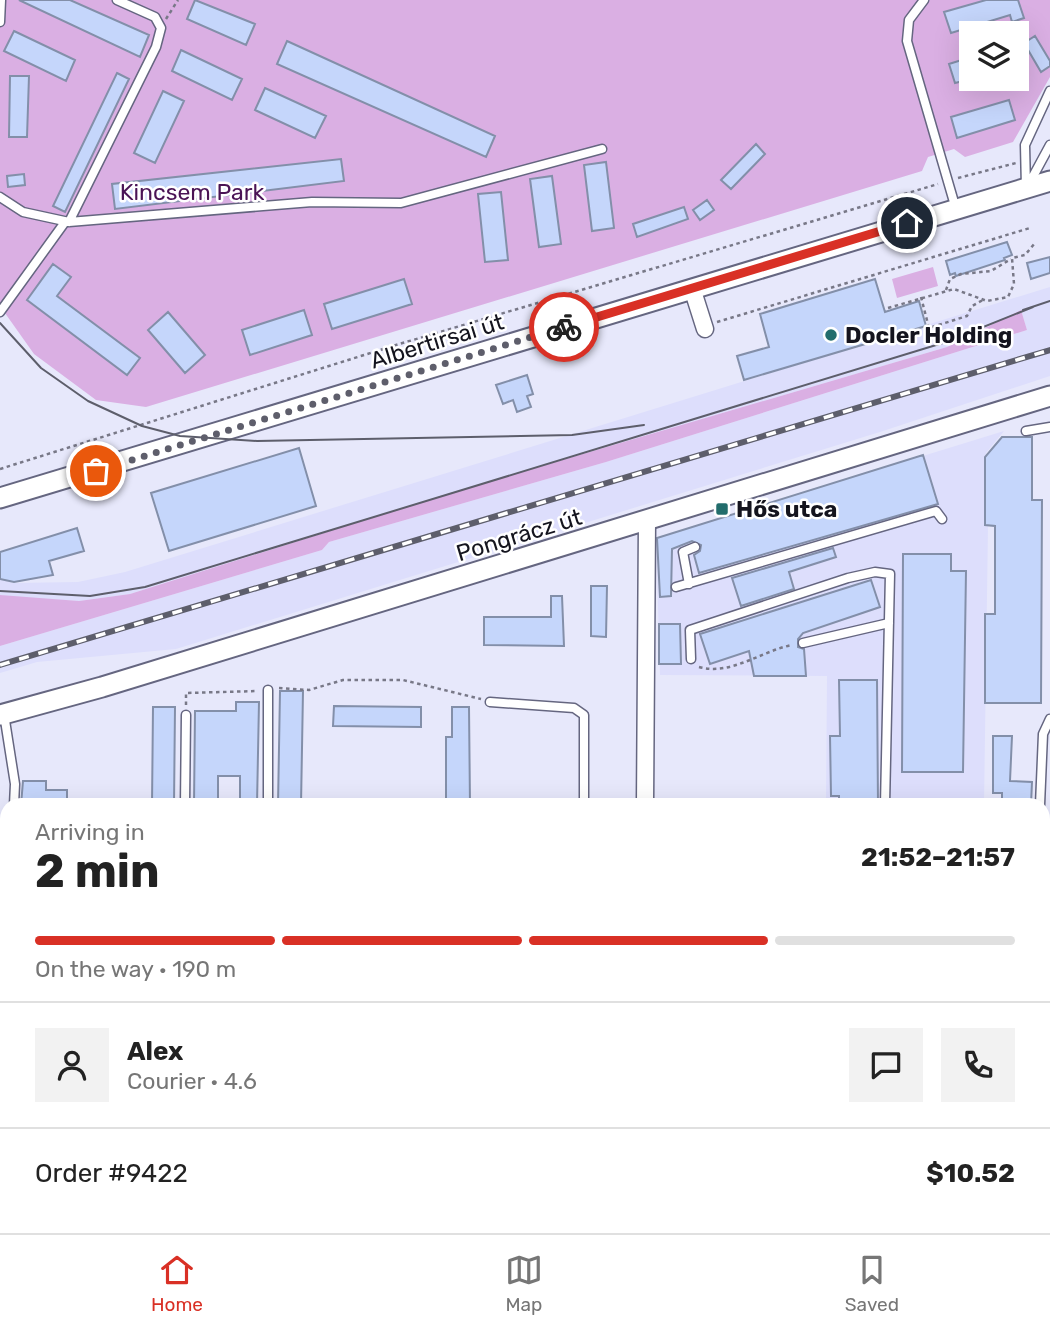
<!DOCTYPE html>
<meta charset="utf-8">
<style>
:root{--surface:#fff;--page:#f2f2f2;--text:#222;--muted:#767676;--line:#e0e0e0;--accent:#d93025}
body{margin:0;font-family:Rubik,sans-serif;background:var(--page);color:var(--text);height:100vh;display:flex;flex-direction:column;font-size:26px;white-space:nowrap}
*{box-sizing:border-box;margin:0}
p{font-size:23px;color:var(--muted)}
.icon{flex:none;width:38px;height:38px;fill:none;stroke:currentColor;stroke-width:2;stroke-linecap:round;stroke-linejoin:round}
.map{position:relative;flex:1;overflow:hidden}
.drawer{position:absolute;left:0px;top:798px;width:1050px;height:436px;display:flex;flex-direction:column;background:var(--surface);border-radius:21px 21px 0 0;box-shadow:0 7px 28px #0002}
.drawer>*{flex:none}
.tools{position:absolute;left:959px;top:21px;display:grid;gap:14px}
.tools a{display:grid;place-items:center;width:70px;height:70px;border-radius:0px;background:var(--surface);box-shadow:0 7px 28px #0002;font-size:35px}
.pin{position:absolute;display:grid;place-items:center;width:60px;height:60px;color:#fff;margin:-30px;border:4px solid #fff;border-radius:50%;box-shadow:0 2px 7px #0007}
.courier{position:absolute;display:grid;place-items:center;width:70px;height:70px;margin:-35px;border:5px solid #d93025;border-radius:50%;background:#fff;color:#222;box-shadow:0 2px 9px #0007}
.summary em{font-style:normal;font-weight:700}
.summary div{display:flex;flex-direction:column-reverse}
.summary{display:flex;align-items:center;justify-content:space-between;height:119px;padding:0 35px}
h1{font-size:46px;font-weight:700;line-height:52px}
.bar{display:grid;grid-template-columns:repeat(4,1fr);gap:10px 7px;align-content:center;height:84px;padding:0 35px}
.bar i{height:9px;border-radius:5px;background:var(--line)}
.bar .on{background:var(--accent)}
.bar p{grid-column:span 4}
.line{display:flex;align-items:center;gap:18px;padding:0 35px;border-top:2px solid var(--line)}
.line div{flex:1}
.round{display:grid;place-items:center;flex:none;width:74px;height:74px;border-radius:0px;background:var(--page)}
.dock{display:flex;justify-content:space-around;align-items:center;height:98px;border-top:2px solid var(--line);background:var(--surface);font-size:19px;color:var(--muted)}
.dock a{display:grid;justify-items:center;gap:4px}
.dock .on{color:var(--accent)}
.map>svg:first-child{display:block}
</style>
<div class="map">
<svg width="1050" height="1233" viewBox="0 0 1050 1233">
<rect width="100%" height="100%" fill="#e7e8fb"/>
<!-- built -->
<path fill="#dddefc" d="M1050,287V376L880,432L176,649L37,662L0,673V646L322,550L329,542L606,462L1027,330L1021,310L947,347L447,494L130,594L79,601L10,597L0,595V579L13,583L78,582L125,572Z
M1004,431L986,453L985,459V525L988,526L984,805H826L827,676L660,675L656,538Z
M1043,948L1050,949V1233H652V1227H1043Z"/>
<!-- green -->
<path fill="#daafe3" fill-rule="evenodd" d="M0,0H1050V77L1013,142L965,157L954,149L928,157L922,171L146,407L96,400L34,354L0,306ZM971,33H1017V79H971Z
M933,267L938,286L897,298L892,279Z
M1021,310L1027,330L606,462L329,542L322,550L0,646V595L79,601L130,594L447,494L947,347Z"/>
<!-- building -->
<path fill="#c5d6fb" stroke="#838fa9" stroke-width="2" d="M19,0H70L149,35L140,57Z
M195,0L255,24L246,45L187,19Z
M986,0H1018L1024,18L1012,22L1010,15L951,33L944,12Z
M14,31L75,60L66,81L4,51Z
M1035,36L1050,61V66L1041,72L1024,43Z
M287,41L495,136L486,157L277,64Z
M181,50L242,79L232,100L172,71Z
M971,57V79L955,83L949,64Z
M117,73L129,79L65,212L53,206Z
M10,76H29L27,137H9Z
M265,88L326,116L315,138L255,110Z
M163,91L184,101L155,163L134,153Z
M1009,100L1015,120L957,138L951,117Z
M756,144L765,154L731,189L721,180Z
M341,159L344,181L115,209L112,184Z
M606,162L614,228L592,231L584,165Z
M24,174L25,185L8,187L7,176Z
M552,176L561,244L539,247L530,179Z
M501,192L508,260L485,262L478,194Z
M707,200L714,210L700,220L693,210Z
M684,207L688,219L637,237L633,224Z
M1007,242L1012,255L1004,258L1005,260L956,276L955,273L950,275L946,261Z
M1050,257V273L1031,279L1027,263Z
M53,264L71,277L57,296L140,358L127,375L27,300Z
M404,279L412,304L332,329L324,304Z
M875,279L885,312L919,301L926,326L744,380L737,356L769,347L760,314Z
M304,310L312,335L250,355L242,330Z
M168,312L205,355L185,373L148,330Z
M527,375L533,394L527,396L531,407L517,412L513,400L503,404L496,385Z
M1002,437H1032V500H1042L1041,703H985V614H995V526L985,525V457Z
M299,448L316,506L169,551L151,493Z
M923,455L938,504L699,573L694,555L700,551L701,545L692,541L672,549L671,596L660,597L657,538Z
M77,528L84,551L49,561L53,575L14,582L0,579V552Z
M833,548L836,557L789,572L794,589L741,606L732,578Z
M903,554H951V571H966L963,772H902Z
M871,580L880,607L803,633L798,639V647L804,649L806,676H754L749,651L710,664L700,634Z
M591,586H607L606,637L591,636Z
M551,596H562L564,646L484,645V617H551Z
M659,624H680L681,664H659Z
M839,680H877L878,805H839V796H831L830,736H840Z
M280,691H303L301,805H278Z
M236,702H259L257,805H240V776H218V805H194L195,711H236Z
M334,706L421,707V727L333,726Z
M153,707H175L174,805H152Z
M452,707H469L470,805H446V737H452Z
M993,736H1012L1010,781L1032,782L1031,805H1002V793H993Z
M23,781H46V790H67V805H21Z"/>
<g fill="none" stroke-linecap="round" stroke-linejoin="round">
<!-- service casing -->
<g stroke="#656680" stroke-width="11">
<path id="service" d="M924,0L909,20L907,41L956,209
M0,22L1,0
M1030,182L1050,145
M1026,188L1025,145L1050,91
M0,197L23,212L69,222L312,202L401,203L602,149
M69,222L156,47L161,28L155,17L117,0
M0,312L65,222
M1026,431L1050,427
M689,584L683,552L695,547
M676,587L936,511L942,519
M803,643L889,623
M691,659L690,630L848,578L875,572L890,574L885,805
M490,702L574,708L584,715V805
M4,714L15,784L14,805
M185,805L186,715
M268,805V690
M1040,805L1043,734L1050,719
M1043,887L1050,888
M0,942L7,939
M0,1047L7,1038
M0,1139H7
M0,1218H7
M1043,1218L1050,1186
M252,1227L259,1233
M265,1233L268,1227
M725,1233L726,1227
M875,1233L877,1227
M944,1233L945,1227
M1014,1233L1015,1227
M1040,1233L1041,1227"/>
</g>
<!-- minor casing -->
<g stroke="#656680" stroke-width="19">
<path id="minor" d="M692,288L705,329
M645,805L647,522
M1043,936L1050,937
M639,1233V1227"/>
</g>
<!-- tertiary casing -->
<g stroke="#656680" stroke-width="23">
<path id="tertiary" d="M0,498L1050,181
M0,715L102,687L1050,396"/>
</g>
<!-- path -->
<path stroke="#787887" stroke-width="2.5" stroke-dasharray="3.5 3.5" stroke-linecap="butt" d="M166,19L178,0
M958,178L1016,163
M946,290L950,279L961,274L991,271L1011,259
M921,297L929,328L967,316L972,306L983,300
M888,308L954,289L987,301L1008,297L1014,284L1012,258L1025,255L1035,243
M717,322L1030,228
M0,469L396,345L938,184
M699,667C731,676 761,651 792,645
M279,688L309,690L343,680H403L481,699
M186,705V693L258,691"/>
<!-- service -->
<use href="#service" stroke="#fff" stroke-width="8"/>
<!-- minor -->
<use href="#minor" stroke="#fff" stroke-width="16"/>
<!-- tertiary -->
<use href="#tertiary" stroke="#fff" stroke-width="19"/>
<!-- tram -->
<path stroke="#5d5e6b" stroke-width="2" d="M1023,310L1050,301
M0,323L41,368L88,401L142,426L180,436L257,441L572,435L644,425
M0,591L90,596L145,587L946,342L1033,307"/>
<!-- rail casing -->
<g stroke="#5d5e6b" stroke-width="6">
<path id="rail" d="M0,665L1050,350"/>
</g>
<!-- rail -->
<use href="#rail" stroke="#fff" stroke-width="3.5" stroke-dasharray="10" stroke-linecap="butt"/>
</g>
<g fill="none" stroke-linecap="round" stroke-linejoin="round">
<!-- done -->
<path stroke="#5e5e6b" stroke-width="7" stroke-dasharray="0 12.6" d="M96,471L564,327"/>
<!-- route -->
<path stroke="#d93025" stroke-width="9" d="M564,327L907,223"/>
</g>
<!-- markers -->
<g fill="#226d6c" stroke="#fff" stroke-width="2.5">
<circle cx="831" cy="335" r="7"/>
<rect x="715" y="502" width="14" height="14" rx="3.5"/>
</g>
<g text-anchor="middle" stroke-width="5" stroke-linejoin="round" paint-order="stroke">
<!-- park labels -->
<g font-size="23" fill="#4a1355" stroke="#fff">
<text x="192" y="200">Kincsem Park</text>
</g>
<!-- poi labels -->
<g font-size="23" font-weight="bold" fill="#14141e" stroke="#fff" text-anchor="start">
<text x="845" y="343">Docler Holding</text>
<text x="736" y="517">Hős utca</text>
</g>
<!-- street labels -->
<g font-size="23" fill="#14141e" stroke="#fff">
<text transform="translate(437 341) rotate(-17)" y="8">Albertirsai út</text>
<text transform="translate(519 535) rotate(-17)" y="8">Pongrácz út</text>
</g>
</g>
</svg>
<div class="tools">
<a><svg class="icon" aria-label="layers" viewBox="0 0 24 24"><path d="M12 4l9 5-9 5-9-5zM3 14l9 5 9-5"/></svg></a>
</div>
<div class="pin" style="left:96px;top:471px;background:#ea580c"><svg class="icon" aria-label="bag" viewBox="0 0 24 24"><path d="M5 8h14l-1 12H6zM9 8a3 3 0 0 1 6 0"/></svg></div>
<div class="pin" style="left:907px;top:223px;background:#1f2937"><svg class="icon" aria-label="home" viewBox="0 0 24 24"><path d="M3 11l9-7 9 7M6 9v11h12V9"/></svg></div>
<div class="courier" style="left:564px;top:327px"><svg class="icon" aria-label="bike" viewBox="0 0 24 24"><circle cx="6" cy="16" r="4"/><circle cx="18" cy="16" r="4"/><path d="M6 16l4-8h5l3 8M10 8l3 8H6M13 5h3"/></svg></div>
<section class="drawer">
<div class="summary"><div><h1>2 min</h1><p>Arriving in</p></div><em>21:52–21:57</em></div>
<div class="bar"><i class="on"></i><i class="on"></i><i class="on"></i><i></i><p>On the way · 190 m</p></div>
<div class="line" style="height:126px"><a class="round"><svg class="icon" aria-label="person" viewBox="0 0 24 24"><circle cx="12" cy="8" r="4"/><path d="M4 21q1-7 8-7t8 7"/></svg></a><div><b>Alex</b><p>Courier · 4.6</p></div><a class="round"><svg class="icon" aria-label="chat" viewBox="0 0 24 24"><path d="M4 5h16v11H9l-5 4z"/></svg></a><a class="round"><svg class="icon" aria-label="phone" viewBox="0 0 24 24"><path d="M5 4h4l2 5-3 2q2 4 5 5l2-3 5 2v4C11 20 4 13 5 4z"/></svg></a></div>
<div class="line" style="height:91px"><div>Order #9422</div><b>$10.52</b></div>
</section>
</div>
<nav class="dock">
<a class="on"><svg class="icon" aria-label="home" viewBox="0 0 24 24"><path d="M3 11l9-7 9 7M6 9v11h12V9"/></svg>Home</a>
<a><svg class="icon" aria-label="map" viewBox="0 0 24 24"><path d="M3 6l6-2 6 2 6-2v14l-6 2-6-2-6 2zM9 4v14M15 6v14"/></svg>Map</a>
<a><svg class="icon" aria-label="saved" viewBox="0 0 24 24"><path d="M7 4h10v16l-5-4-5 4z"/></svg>Saved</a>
</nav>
